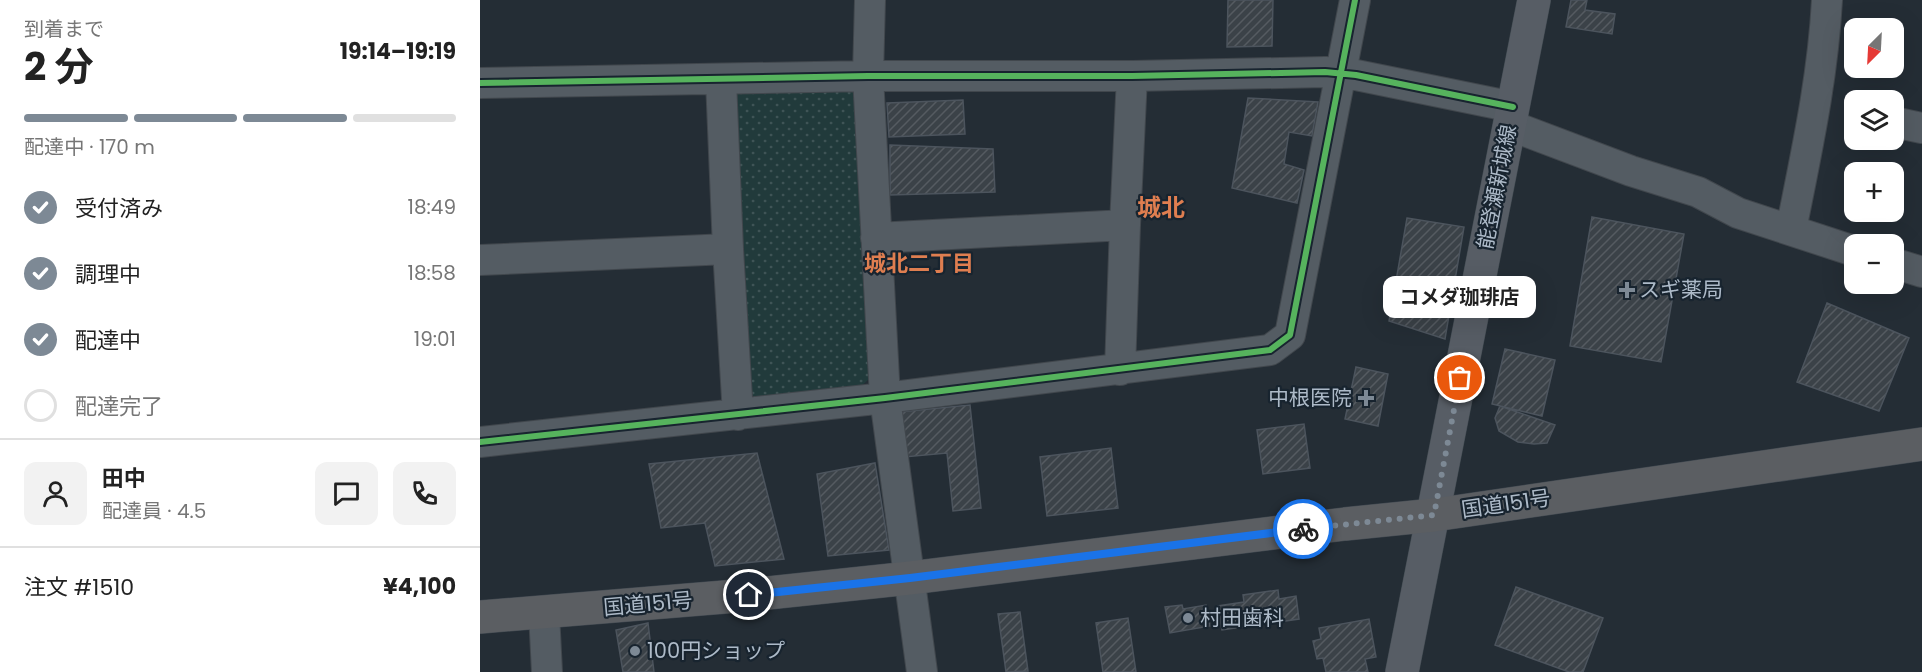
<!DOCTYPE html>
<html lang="ja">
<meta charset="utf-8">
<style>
:root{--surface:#fff;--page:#f2f2f2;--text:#222;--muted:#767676;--line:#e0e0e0;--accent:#7d8995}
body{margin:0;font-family:Poppins,"Noto Sans JP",sans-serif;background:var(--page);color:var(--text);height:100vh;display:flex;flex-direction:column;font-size:22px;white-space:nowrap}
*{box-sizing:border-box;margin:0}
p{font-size:20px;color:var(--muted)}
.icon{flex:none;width:33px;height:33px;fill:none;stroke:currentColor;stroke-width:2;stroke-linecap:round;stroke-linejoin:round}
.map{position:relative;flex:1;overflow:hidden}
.panel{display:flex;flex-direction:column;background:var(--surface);width:480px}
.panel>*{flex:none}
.needle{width:39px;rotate:204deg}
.buttons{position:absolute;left:1364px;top:18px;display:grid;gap:12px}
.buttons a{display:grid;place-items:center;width:60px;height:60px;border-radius:12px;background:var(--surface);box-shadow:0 6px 24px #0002;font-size:30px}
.pin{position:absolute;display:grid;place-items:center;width:51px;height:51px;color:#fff;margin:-26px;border:3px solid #fff;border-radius:50%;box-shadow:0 2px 6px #0007}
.courier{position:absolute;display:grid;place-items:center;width:60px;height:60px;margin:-30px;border:4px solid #1a73e8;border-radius:50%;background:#fff;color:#222;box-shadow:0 2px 8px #0007}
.bubble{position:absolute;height:42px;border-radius:12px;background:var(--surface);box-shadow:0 6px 24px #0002;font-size:20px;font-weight:700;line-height:42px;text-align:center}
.overview em{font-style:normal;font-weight:700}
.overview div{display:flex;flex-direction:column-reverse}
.overview{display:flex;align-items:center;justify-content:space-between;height:102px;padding:0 24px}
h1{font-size:39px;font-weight:700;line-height:45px}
.bar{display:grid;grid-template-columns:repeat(4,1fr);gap:9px 6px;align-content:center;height:72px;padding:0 24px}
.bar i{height:8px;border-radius:4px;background:var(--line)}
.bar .selected{background:var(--accent)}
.bar p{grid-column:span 4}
.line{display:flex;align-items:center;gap:15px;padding:0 24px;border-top:2px solid var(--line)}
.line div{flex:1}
.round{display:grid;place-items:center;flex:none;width:63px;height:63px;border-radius:12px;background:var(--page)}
ol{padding:0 24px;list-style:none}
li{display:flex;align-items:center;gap:18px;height:66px}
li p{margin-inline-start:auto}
li .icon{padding:6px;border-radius:50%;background:var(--accent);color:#fff;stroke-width:4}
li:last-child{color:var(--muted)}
li i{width:33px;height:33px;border:3px solid var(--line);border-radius:50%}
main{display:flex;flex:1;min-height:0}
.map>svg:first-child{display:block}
</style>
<main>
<section class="panel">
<div class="overview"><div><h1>2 分</h1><p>到着まで</p></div><em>19:14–19:19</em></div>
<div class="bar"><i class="selected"></i><i class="selected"></i><i class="selected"></i><i></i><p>配達中 · 170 m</p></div>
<ol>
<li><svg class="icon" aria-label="check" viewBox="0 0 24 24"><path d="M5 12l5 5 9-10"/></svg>受付済み<p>18:49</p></li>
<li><svg class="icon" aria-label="check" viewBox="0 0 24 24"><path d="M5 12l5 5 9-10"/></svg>調理中<p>18:58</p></li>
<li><svg class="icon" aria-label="check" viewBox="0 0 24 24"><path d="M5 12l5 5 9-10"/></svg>配達中<p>19:01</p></li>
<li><i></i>配達完了</li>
</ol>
<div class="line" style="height:108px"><a class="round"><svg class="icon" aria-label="person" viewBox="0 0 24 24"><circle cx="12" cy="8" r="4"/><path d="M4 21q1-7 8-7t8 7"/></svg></a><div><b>田中</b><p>配達員 · 4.5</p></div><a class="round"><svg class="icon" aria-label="chat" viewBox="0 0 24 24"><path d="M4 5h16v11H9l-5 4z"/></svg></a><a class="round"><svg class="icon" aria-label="phone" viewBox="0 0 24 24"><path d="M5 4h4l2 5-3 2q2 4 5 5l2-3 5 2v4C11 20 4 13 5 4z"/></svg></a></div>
<div class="line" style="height:78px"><div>注文 #1510</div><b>¥4,100</b></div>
</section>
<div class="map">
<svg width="1442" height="672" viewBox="0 0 1442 672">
<defs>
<pattern id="green-dots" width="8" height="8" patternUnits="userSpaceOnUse" patternTransform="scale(1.5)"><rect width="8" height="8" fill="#213a3b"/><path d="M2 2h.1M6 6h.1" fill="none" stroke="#3f5456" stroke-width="1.8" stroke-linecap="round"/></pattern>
<pattern id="building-hatch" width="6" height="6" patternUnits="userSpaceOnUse" patternTransform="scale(1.5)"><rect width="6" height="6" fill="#3b4248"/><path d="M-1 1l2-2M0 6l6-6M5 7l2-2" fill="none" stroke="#555b61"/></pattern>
</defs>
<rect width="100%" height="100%" fill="#242d35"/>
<!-- green -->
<path fill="url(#green-dots)" d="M368,85L380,96L389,379L379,388L272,399L265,391L250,98L258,86Z"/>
<!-- building -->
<path fill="url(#building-hatch)" stroke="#4c545d" stroke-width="1.5" d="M748,0H793L792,46L747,47Z
M1091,0H1107L1105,10L1135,14L1132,34L1086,27Z
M768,98L838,102L832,136L809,132L804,164L824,170L817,203L752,188Z
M483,100L485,134L409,137L407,103Z
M410,145L513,149L515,192L410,195Z
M1112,217L1204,234L1181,362L1090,346Z
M927,218L984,227L965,339L909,321Z
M1347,303L1429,338L1399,411L1317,382Z
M1025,349L1075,360L1062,416L1012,404Z
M876,367L908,374L898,426L865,419Z
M490,405L501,508L473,511L467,453L424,457L419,412Z
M1020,406L1075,425L1067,443L1054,444L1038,442L1019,431L1015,418Z
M824,424L830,468L783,474L777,430Z
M631,448L638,508L567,516L560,457Z
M277,453L304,559L235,566L225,523L181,528L169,464Z
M395,463L409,550L348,556L337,474Z
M1036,587L1123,618L1103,672H1089L1015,645Z
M798,590L799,599L816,596L819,619L742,630L738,606L764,602L763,595Z
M702,605L703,609L726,605L730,626L690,633L685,607Z
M540,612L548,671L526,672L518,614Z
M648,618L656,672H623L616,623Z
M889,619L896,657L885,659L888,672H846L843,658L837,659L833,641L841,639L839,628Z
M168,623L174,672H143L136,630Z"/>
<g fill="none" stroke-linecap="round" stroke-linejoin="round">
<!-- minor casing -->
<g stroke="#41474d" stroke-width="32">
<path id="minor" d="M390,0L388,76L405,398L442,672
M241,80L248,249L258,415
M0,83L388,76H652L845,72L876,75L1033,107
M1418,123L1442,128
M1029,125L1151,171L1218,192L1258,213L1374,251
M1311,230C1326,154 1343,78 1347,0
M396,238L645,225
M0,260L248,249
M1413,263L1442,272
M640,370L645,225L652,76
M0,442L405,398L790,350L810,335L875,0
M64,613L67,672"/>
</g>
<!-- major casing -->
<g stroke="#414a51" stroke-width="34">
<path id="major" d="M922,672L1054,0"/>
</g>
<!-- highway casing -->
<g stroke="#414951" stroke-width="34">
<path id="highway" d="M0,617L269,595L430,578L865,524L954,515L1442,444"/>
</g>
<!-- minor -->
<use href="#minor" stroke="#545c63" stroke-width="30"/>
<!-- major -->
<use href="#major" stroke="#575d65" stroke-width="33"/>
<!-- highway -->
<use href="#highway" stroke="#5b5e62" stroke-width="33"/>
<!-- cycleway casing -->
<g stroke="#18242f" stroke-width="10">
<path id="cycleway" d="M0,83L388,76H652L845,72L876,75L1033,107
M0,442L405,398L790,350L810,335L875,0"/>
</g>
<!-- cycleway -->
<use href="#cycleway" stroke="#56b35d" stroke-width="6"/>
</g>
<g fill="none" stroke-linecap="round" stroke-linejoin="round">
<!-- done -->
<path stroke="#7d8995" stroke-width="6" stroke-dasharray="0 10.8" d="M823,529L954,515L980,378"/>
<!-- route -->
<path stroke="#1a73e8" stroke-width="8" d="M269,595L430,578L823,529"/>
</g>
<!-- markers -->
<g fill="#7d8995" stroke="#18242f" stroke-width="2">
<path d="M1144 281h6v6h6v6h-6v6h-6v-6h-6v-6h6z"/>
<path d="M883 389h6v6h6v6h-6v6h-6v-6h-6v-6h6z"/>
<circle cx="708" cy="618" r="6"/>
<circle cx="155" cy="651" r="6"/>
</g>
<g text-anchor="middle" stroke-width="4.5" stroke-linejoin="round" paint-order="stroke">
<!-- street labels -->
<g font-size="21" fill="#adbac8" stroke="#18242f">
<text transform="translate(1017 187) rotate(-79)" y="7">能登瀬新城線</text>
<text transform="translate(1026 504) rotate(-8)" y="7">国道151号</text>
<text transform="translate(168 604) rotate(-5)" y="7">国道151号</text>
</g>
<!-- poi labels -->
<g font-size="21" fill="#adbac8" stroke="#18242f" text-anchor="start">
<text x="1159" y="297">スギ薬局</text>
<text x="872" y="405" text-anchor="end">中根医院</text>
<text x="720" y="625">村田歯科</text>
<text x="167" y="658">100円ショップ</text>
</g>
<!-- neighbourhood labels -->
<g font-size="22" font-weight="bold" fill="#df7e50" stroke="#18242f">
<text x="439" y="271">城北二丁目</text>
</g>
<!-- quarter labels -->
<g font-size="24" font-weight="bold" fill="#df7e50" stroke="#18242f">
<text x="681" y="216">城北</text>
</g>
</g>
</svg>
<div class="buttons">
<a><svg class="needle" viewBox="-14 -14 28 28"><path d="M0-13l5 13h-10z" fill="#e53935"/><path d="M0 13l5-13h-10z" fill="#767676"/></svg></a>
<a><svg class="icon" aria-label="layers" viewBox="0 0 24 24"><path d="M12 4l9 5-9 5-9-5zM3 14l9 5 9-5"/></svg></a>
<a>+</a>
<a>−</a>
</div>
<div class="pin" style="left:980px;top:378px;background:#ea580c"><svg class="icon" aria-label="bag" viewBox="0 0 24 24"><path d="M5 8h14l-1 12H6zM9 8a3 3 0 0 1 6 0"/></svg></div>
<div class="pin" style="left:269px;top:595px;background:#1f2937"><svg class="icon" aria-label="home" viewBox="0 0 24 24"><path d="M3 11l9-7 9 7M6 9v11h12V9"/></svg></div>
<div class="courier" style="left:823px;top:529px"><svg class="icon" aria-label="bike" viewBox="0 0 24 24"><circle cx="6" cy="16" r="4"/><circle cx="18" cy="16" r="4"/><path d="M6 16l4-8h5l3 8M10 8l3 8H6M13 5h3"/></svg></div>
<div class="bubble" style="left:903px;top:276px;width:153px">コメダ珈琲店</div>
</div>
</main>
